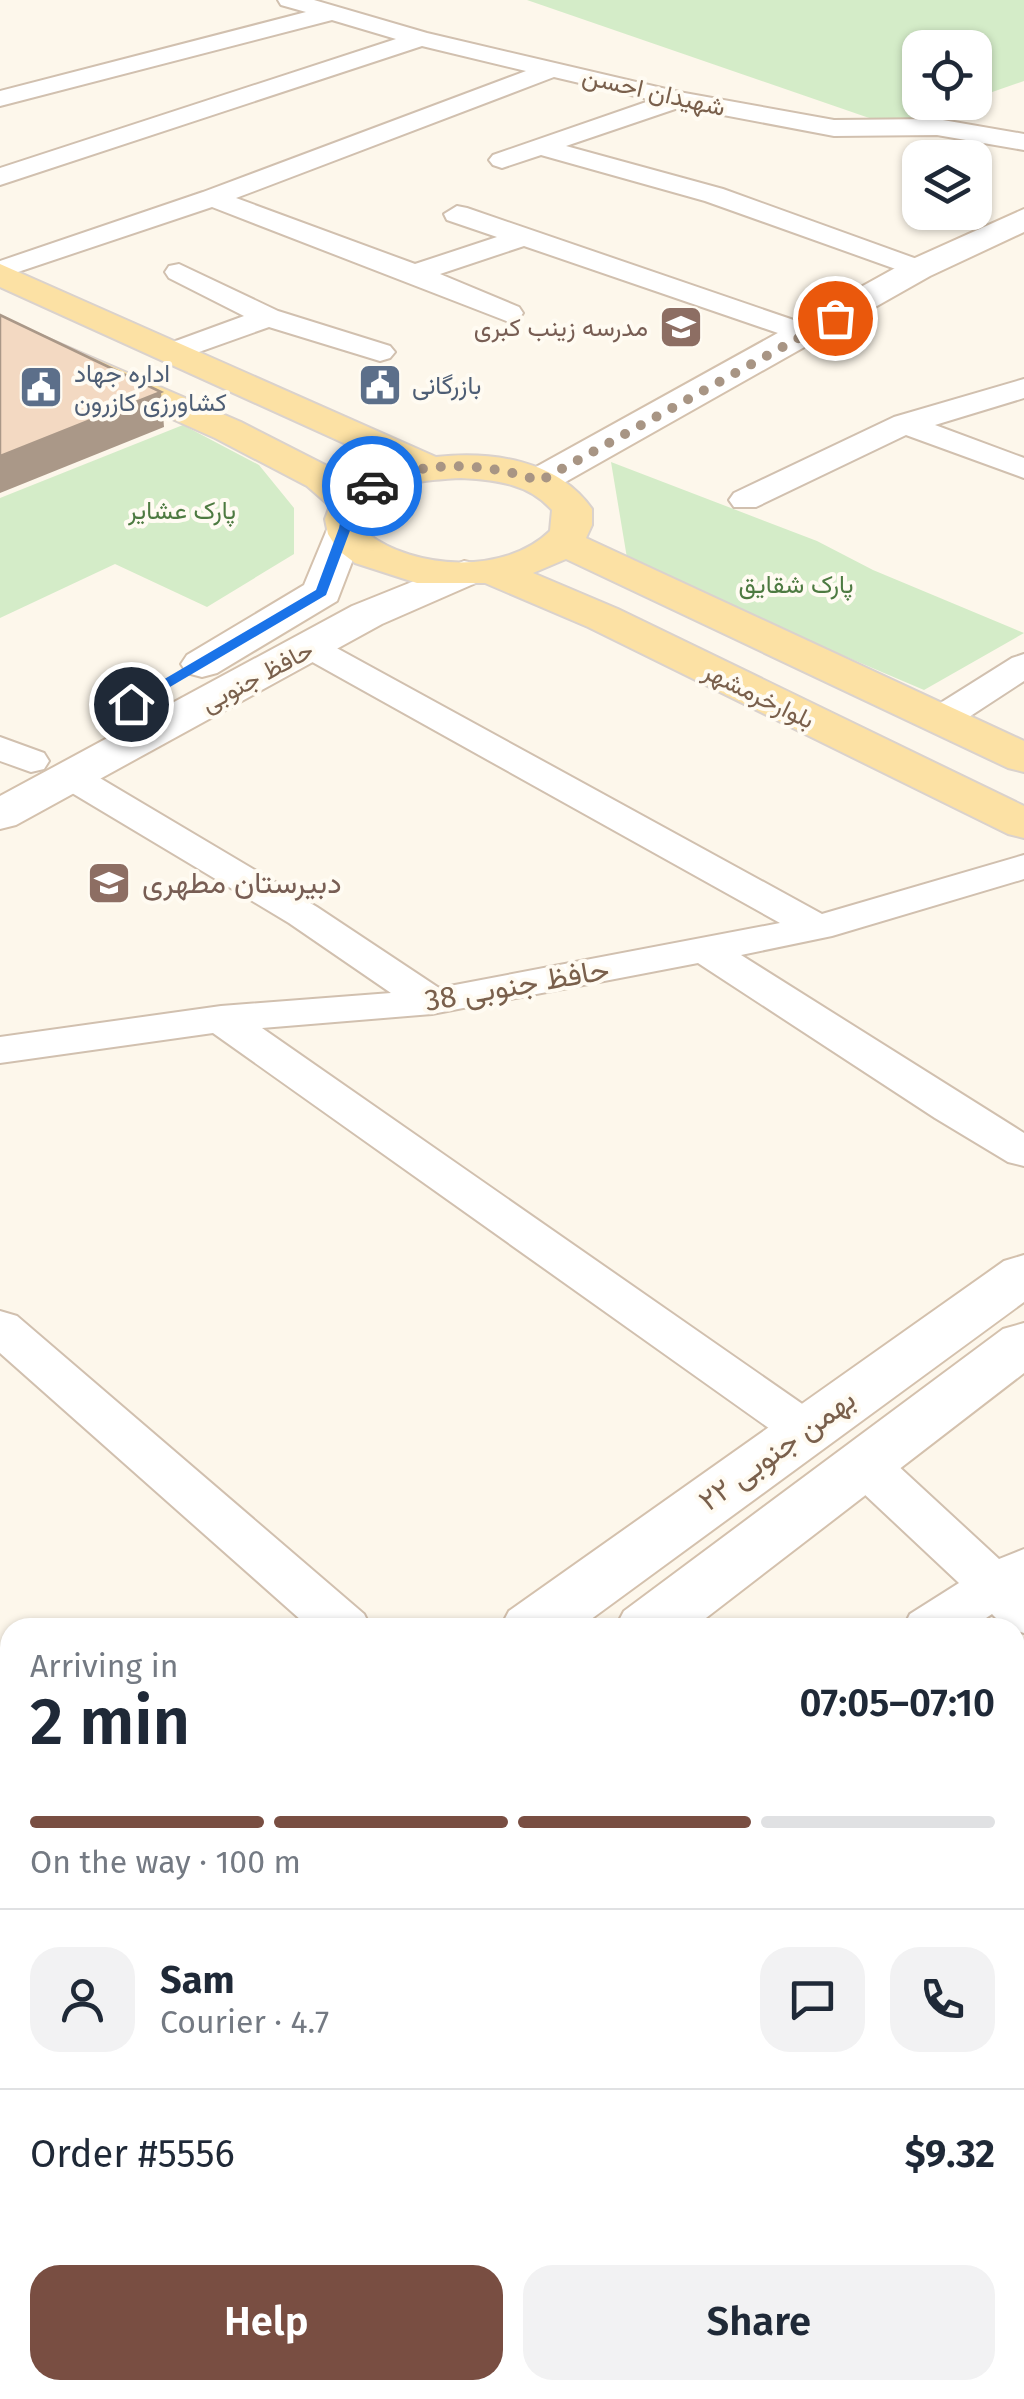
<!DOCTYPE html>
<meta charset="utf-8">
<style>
:root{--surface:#fff;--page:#f2f2f3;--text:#1f2937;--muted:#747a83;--line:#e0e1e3;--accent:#794e42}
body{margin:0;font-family:"Fira Sans",Vazirmatn,sans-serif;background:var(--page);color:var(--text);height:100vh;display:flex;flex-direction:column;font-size:38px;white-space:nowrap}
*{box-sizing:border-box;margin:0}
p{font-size:32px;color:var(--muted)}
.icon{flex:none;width:55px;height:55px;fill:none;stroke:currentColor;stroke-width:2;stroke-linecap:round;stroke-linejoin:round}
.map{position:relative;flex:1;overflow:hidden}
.panel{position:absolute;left:0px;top:1618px;width:1025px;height:782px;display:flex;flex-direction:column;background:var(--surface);border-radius:30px 30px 0 0;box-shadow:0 2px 8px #0004}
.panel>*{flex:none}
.tools{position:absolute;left:902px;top:30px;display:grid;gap:20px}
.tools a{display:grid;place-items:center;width:90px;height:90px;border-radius:20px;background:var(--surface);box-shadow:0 2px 8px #0004;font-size:50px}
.pin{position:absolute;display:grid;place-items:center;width:85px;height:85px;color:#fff;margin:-42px;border:5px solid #fff;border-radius:50%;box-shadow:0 2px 10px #0007}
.courier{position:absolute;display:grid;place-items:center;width:100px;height:100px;margin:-50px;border:8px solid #1a73e8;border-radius:50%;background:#fff;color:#222;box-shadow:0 2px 12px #0007}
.head em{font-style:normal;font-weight:600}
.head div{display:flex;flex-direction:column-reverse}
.head{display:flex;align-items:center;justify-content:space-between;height:170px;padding:0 30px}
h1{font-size:65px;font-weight:600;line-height:75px}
.bar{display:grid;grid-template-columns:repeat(4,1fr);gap:15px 10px;align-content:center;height:120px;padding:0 30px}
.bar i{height:12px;border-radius:8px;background:var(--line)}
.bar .active{background:var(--accent)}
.bar p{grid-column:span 4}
.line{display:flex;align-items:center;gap:25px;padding:0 30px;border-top:2px solid var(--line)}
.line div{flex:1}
.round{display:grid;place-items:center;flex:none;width:105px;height:105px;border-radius:30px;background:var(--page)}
.button{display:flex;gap:20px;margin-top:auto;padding:20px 30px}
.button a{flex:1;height:115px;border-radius:30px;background:var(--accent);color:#fff;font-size:40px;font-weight:600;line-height:115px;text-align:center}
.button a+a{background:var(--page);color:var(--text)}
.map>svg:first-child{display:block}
</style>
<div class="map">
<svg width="1024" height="2399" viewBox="0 0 1024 2399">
<rect width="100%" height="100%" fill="#fdf7eb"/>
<!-- green -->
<path fill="#d4ecc8" d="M527,0H1024V81L975,98V48H920V102L963,103L913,120H875Z
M183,425L259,465L294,508V554L207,607L115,564L0,618V498Z
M611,462L817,541L873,570L1024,633L924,690L628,564Z"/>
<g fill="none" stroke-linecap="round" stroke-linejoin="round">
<!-- street casing -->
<g stroke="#d1c0af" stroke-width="4">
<path id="street" d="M278,0H314L427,33L679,92L834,120L937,119L1024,134V150L937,135L834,136L681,107L566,146L723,189L928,263L932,269L918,277L705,201L541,155L502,168L493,165L489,160L493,155L652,100L554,77L236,198L415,264L497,237L447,220L444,214L457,206L467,208L817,328L822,334L817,340L807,343L524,246L440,274L519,307L523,313L519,319L509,322L212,207L0,278V261L203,192L526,71L422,46L0,185V168L396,39L332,20L0,106V91L306,12L281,5Z
M179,264L278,311L390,346L395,352L390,358L380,361L269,327L182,358H162L157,352L162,346L244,316L169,278L165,272L169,266Z
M1024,379V398L935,425L1024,458V478L906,435L756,507H734L729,500L734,493L894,417Z
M310,637L322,640L822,914L1024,855V879L832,936L741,955L1024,1133V1166L1008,1162L935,1118L698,963L432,1014L262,1028L821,1417L829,1429L821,1441L804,1446L787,1441L213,1033L0,1063V1037L221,1006L391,993L289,923L57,784L51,776L57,768L70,765L83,768L317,907L439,988L780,923L298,654L293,647L298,640Z
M1024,654V681L952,728L939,731L926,728L921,720L926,712L1012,658Z
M0,737L44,753L49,761L44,769L31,772L0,761Z
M0,1311L17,1316L364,1614L371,1628H310L0,1353Z
M864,1446L882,1451L999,1559L1024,1549V1633L1005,1627L992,1614L971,1628H903L910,1614L959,1583L846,1477L839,1464L846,1451Z
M0,1662L10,1665V1714L0,1711Z
M1024,1873V1924L1015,1927V1876Z
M148,2390H218L222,2399H151Z
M857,2390H928L932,2399H860Z"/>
</g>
<!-- secondary casing -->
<g stroke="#d4c1ad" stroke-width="4">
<path id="secondary" d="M1024,209V232L930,276L553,489L539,493L525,489L520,481L525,473L906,262Z
M345,516L359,520L365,528L337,601L217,673L202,677L187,673L181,664L187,655L304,585L331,520Z
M464,561L478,564L484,573L478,582L382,624L16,825L0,829V796L352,606Z
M1024,1255V1302L579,1628H500L509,1611L1004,1261Z
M1024,1323V1373L693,1628H615L624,1611L1003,1329Z
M10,1971V2037L0,2040V1974Z
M10,2072V2142L0,2145V2076Z"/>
</g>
<!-- primary casing -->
<g stroke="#dad2cd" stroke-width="4">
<path id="primary" d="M0,264L436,457C492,451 558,460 592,509V525L586,538L1024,741V772L1008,768L566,559L533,573L618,609L1024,806V838L1008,834L588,627L485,583H417L355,563L338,550L328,534L325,519L330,506L307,486L215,438L0,342V318L241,422L335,470L349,482L392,465L0,287ZM461,478C495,480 528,483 552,510L550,531C505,575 414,570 367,533L366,512C384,481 429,480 461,478Z"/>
</g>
<!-- street -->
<use href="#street" fill="#fff" fill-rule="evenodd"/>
<!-- secondary -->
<use href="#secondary" fill="#fff" fill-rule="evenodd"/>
<!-- primary -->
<use href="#primary" fill="#fce1a4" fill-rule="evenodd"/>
</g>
<!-- shaded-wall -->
<path fill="#aa9888" d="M161,392L164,427L0,493V456Z"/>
<!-- building -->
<path fill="#f3d9c2" stroke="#aa9888" stroke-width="2.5" d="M0,315L161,392L0,456Z"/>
<!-- route -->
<path fill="#1a73e8" d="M368,483L378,486L355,505L351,528L326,595L136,707H127V701L316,590L339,528L344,503Z"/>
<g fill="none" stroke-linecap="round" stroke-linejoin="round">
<!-- done -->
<path stroke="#a89584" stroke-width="10" stroke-dasharray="0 18" d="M372,486C422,458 488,463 540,481L835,318"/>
</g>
<!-- icons -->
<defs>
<g id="school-square" transform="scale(2.25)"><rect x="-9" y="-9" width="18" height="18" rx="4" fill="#8d6e63" stroke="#fffbf2"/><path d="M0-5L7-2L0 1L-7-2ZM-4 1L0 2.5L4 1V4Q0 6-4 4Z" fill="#fff"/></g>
<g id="civic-square" transform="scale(2.25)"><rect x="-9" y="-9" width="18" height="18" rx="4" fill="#5c6f8a" stroke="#fffbf2"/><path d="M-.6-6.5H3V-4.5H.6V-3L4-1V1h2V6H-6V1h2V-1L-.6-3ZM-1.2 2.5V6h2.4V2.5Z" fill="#fff"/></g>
</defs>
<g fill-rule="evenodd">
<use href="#school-square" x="681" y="327"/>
<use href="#civic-square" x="380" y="385"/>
<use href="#civic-square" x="41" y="387"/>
<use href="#school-square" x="109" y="883"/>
</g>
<g text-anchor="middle" stroke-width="8" stroke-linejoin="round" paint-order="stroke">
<!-- far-street labels -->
<g font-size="25" fill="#7a604c" stroke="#fffbf2">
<text transform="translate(654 91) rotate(13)" y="9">شهیدان احسن</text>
<text transform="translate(257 676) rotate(-28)" y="9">حافظ جنوبی</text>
<text transform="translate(759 695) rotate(26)" y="9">بلوارخرمشهر</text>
</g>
<!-- far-education labels -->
<g font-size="25" fill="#785e54" stroke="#fffbf2" text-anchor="end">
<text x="648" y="336">مدرسه زینب کبری</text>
</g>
<!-- far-service labels -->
<g font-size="25" fill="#4e5e75" stroke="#fffbf2" text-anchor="start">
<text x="74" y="382">اداره جهاد<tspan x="74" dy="29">کشاورزی کازرون</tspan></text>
<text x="412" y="394">بازرگانی</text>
</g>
<!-- far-park labels -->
<g font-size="25" fill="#4d7a41" stroke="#fffbf2">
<text x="182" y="519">پارک عشایر</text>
<text x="796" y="593">پارک شقایق</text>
</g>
<!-- education labels -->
<g font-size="30" fill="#785e54" stroke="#fffbf2" text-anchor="start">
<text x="142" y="893">دبیرستان مطهری</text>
</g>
<!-- street labels -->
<g font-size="30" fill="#7a604c" stroke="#fffbf2">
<text transform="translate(517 985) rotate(-10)" y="10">حافظ جنوبی 38</text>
<text transform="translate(777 1450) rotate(-36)" y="10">۲۲ بهمن جنوبی</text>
</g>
</g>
</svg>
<div class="tools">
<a><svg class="icon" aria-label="locate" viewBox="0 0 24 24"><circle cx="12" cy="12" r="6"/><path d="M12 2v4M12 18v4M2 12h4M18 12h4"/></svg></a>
<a><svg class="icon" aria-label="layers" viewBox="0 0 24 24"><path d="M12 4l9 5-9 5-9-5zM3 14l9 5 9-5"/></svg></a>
</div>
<div class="pin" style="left:835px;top:318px;background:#ea580c"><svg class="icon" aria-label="bag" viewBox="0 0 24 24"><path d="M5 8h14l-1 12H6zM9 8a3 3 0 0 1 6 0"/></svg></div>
<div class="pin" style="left:131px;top:704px;background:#1f2937"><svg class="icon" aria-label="home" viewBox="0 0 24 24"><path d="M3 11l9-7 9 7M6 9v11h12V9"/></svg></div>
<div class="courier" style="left:372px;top:486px"><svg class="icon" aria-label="car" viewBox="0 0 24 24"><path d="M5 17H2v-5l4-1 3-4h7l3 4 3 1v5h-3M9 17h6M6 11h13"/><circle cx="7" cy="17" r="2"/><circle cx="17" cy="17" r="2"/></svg></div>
<section class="panel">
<div class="head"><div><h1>2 min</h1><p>Arriving in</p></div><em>07:05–07:10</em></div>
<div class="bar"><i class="active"></i><i class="active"></i><i class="active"></i><i></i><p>On the way · 100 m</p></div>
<div class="line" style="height:180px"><a class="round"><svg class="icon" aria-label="person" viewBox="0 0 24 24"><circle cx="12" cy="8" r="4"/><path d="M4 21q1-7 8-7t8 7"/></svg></a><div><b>Sam</b><p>Courier · 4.7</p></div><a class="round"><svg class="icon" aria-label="chat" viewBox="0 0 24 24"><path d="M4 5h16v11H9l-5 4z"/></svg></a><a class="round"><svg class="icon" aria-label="phone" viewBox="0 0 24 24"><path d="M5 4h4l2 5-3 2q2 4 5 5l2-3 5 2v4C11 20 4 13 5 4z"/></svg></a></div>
<div class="line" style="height:130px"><div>Order #5556</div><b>$9.32</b></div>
<div class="button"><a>Help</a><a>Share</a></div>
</section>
</div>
